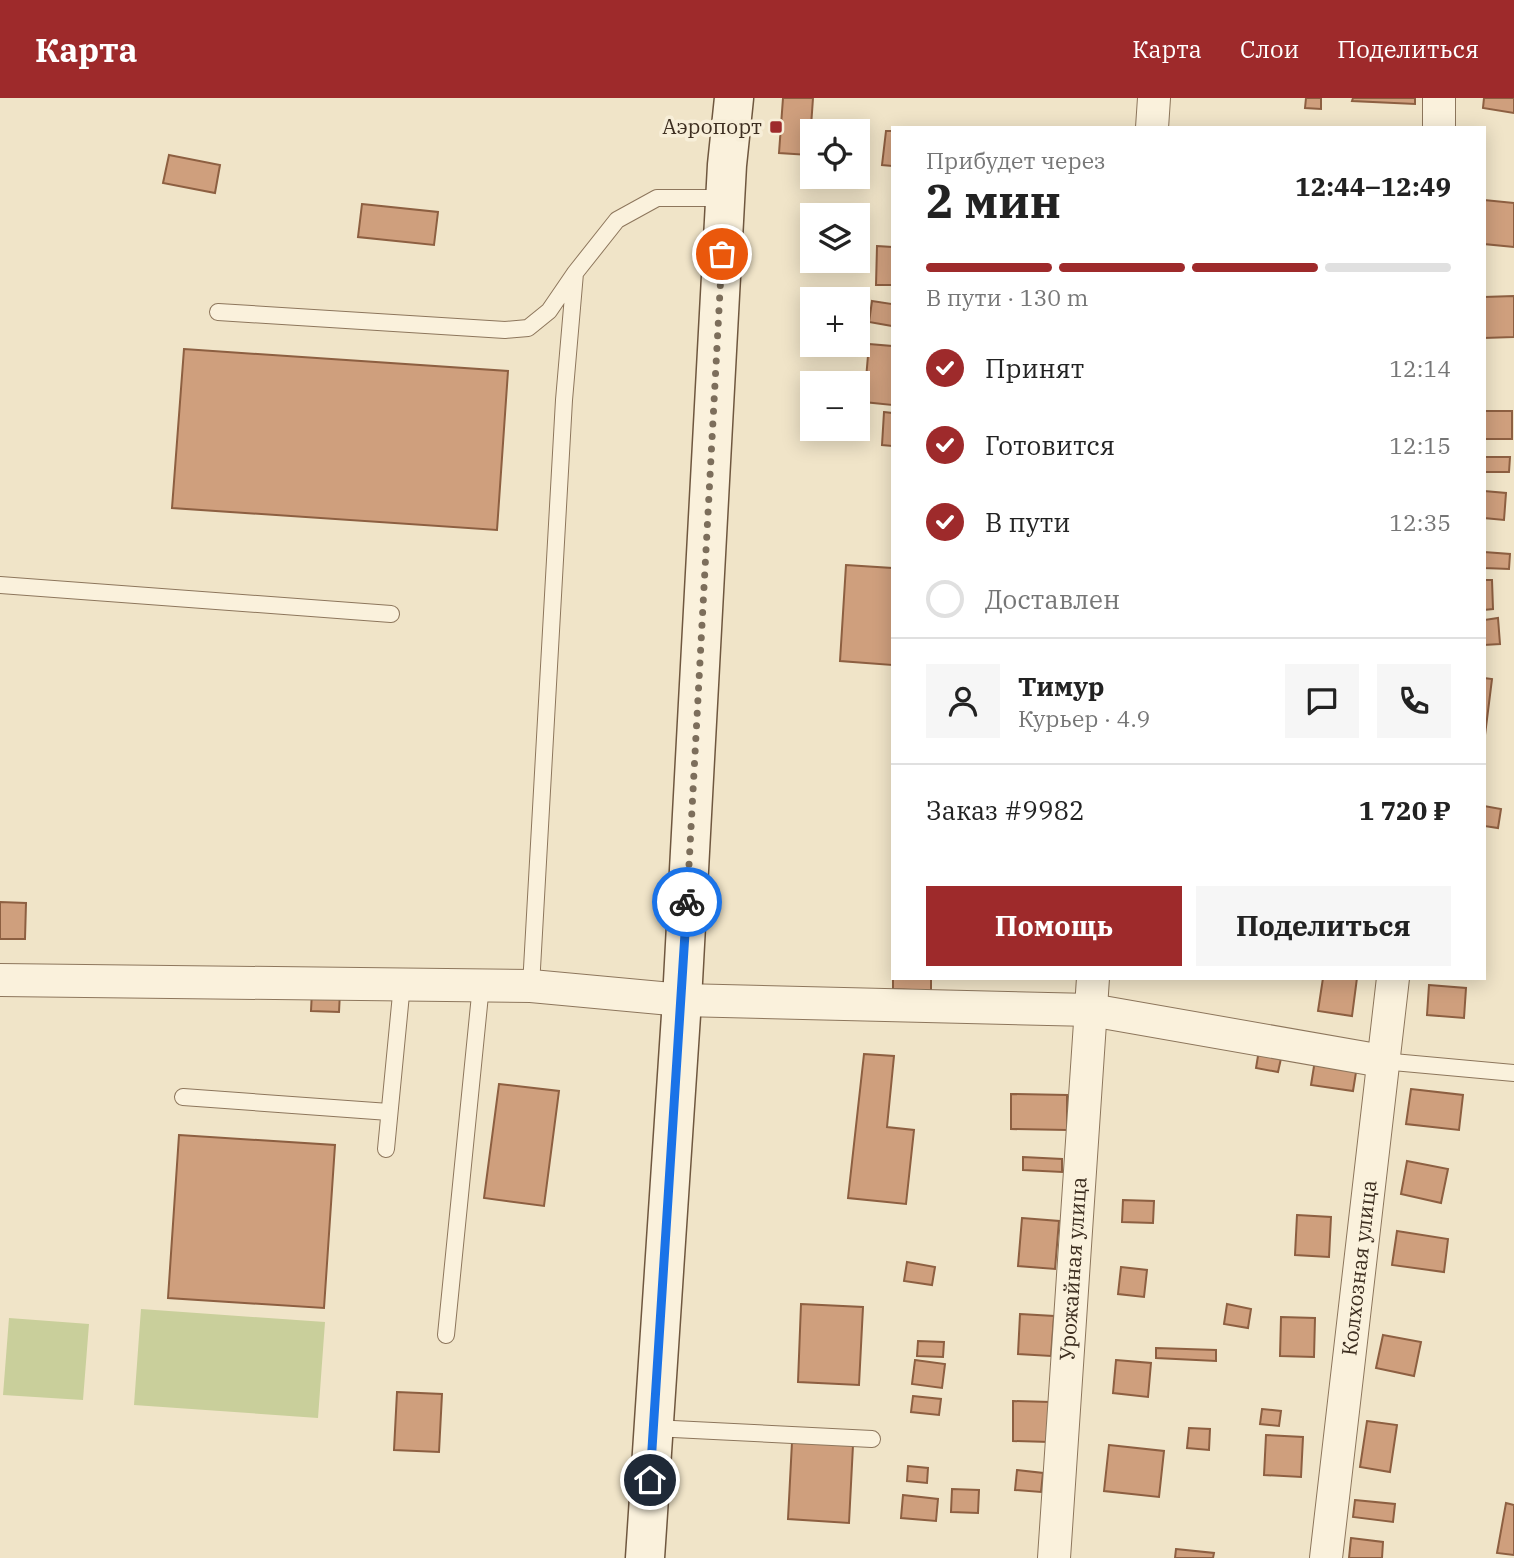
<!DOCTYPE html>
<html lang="ru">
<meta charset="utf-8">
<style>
:root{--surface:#fff;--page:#f6f6f6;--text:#222;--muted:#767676;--line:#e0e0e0;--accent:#9e2a2b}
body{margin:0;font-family:"IBM Plex Serif",serif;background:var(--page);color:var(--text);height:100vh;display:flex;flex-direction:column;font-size:26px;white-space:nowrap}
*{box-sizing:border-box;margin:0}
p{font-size:23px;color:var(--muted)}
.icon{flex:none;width:38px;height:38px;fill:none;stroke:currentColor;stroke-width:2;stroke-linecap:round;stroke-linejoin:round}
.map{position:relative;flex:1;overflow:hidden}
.side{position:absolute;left:891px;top:28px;width:595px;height:854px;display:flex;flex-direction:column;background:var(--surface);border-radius:0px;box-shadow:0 4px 18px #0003}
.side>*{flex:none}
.tools{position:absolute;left:800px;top:21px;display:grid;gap:14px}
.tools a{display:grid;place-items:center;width:70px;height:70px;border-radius:0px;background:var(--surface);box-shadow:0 4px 18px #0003;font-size:35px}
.pin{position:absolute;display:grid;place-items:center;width:60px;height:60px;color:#fff;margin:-30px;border:4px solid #fff;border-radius:50%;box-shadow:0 2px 7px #0007}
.courier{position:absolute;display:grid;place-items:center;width:70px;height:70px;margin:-35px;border:5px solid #1a73e8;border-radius:50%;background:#fff;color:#222;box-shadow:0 2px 9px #0007}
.summary em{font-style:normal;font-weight:700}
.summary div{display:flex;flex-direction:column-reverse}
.summary{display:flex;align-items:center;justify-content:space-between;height:119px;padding:0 35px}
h1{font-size:46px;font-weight:700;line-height:52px}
.bar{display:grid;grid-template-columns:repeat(4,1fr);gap:10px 7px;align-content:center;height:84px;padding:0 35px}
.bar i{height:9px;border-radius:5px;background:var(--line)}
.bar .current{background:var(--accent)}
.bar p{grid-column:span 4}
.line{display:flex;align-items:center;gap:18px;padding:0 35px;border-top:2px solid var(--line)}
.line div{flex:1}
.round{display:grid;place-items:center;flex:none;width:74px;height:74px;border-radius:0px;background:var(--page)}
ol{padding:0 35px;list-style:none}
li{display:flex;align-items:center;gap:21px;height:77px}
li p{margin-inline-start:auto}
li .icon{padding:7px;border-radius:50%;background:var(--accent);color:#fff;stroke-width:4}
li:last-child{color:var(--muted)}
li i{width:38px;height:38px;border:4px solid var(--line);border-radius:50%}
.button{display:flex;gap:14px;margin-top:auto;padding:14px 35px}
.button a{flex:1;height:80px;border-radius:0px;background:var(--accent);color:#fff;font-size:28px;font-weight:700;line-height:80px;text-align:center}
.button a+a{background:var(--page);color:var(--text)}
header{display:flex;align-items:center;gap:42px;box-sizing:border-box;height:98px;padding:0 35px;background:var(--accent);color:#fff}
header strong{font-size:33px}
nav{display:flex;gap:38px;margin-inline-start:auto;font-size:24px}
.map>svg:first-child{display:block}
</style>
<header>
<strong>Карта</strong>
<nav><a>Карта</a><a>Слои</a><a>Поделиться</a></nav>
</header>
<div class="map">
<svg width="1514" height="1460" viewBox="0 0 1514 1460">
<rect width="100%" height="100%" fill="#f0e4c8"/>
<!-- green -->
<path fill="#c9cf9b" d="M141,1211L325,1224L318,1320L134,1307Z
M9,1220L89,1226L83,1302L3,1297Z"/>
<!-- building -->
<path fill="#cf9f7d" stroke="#8d5f41" stroke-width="2" d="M783,0H813L809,57L779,55Z
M1306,0H1321V11L1305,10Z
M1353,0H1415V6L1352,3Z
M1484,0H1514V15L1483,10Z
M886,33H892V68L882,67Z
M169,57L220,67L215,95L163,85Z
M1484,102L1514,105V149L1484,146Z
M362,106L438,114L434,147L358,139Z
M877,148L892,149V187H876Z
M1514,198V239L1484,240V199Z
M872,203L892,206V228L869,224Z
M869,246L892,248V307L864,304Z
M184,251L508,273L497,432L172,410Z
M1484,313H1512V341H1484Z
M884,314L892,315V348L882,347Z
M1484,359H1510L1509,374H1484Z
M1484,393L1506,395L1504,422L1484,420Z
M1484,454L1510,456L1509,471L1484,470Z
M846,467L892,470V567L840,563Z
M1484,482H1492L1493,511L1484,512Z
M1498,520L1500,546L1484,547V522Z
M1484,580L1492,581L1485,637H1484Z
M1484,708L1501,711L1498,730L1484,728Z
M0,804L26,805L25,841H0Z
M893,880H931V893L893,891Z
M1323,880H1357L1352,918L1318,913Z
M1429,887L1466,890L1464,920L1427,917Z
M312,893L340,894L339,914L311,913Z
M1259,952L1282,956L1278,974L1256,970Z
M864,956L894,958L887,1029L914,1032L906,1106L848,1100Z
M1315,962L1357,968L1353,993L1311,987Z
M499,986L559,993L544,1108L484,1100Z
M1411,991L1463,997L1459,1032L1406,1026Z
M1011,996L1067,997V1032L1011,1031Z
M179,1037L335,1047L324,1210L168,1200Z
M1023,1059L1062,1061V1074L1023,1072Z
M1407,1063L1448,1071L1441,1105L1401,1096Z
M1123,1102L1154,1103L1153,1125L1122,1124Z
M1297,1117L1331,1119L1329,1159L1295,1157Z
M1022,1120L1059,1123L1055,1171L1018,1168Z
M1397,1133L1448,1141L1444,1174L1392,1167Z
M907,1164L935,1169L932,1187L904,1183Z
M1121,1169L1147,1172L1144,1199L1118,1196Z
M801,1206L863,1209L859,1287L798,1284Z
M1227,1206L1251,1211L1248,1230L1224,1226Z
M1020,1216L1054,1218L1051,1258L1018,1256Z
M1281,1219L1315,1220L1314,1259L1280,1258Z
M1383,1237L1421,1244L1414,1278L1376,1270Z
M918,1243L944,1244L943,1259L917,1258Z
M1156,1250L1216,1252V1263L1156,1260Z
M915,1262L945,1266L942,1290L912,1286Z
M1116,1262L1151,1265L1148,1299L1113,1295Z
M397,1294L442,1296L439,1354L394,1352Z
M913,1298L941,1301L939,1317L911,1314Z
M1013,1303L1050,1304L1049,1344L1013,1343Z
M1262,1311L1281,1313L1279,1328L1260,1326Z
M1367,1323L1397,1327L1390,1374L1360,1369Z
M1189,1330L1210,1331L1209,1352L1187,1350Z
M1266,1337L1303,1339L1301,1379L1264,1377Z
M792,1344L853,1347L849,1425L788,1421Z
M1109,1347L1164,1353L1159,1399L1104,1393Z
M908,1368L928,1370L927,1385L907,1383Z
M1017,1372L1043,1375L1041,1394L1015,1392Z
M952,1391L979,1392L978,1415L951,1414Z
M903,1397L938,1401L936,1423L901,1420Z
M1355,1402L1395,1406L1393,1424L1353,1419Z
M1506,1405L1514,1407V1457L1497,1455Z
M1351,1440L1383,1444L1382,1460H1349Z
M1176,1451L1214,1455L1213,1460H1175Z"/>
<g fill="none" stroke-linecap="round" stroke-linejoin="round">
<!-- lane casing -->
<g stroke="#8d765c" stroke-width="18">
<path id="lane" d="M218,214L505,232L528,230L549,213L575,175L617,122L657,100H725
M0,487L391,516
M531,888L564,302L575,175
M1382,963L1514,975
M183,999L389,1014
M386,1051L402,886
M446,1237L481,887
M653,1330L872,1341"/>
</g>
<!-- street casing -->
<g stroke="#8d765c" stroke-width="34">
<g id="street">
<path d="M1152,30L1154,0"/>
<path d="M1439,30V0"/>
<path d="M0,882L531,888L682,902L1091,912L1382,963"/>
<path id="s1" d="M1054,1460L1093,880"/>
<path id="s2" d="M1326,1460L1393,880"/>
</g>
</g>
<!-- secondary casing -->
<g stroke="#6f573f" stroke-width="41">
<path id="secondary" d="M645,1460L682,902L727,67L734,0"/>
</g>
<!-- lane -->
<use href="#lane" stroke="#faf1dc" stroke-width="16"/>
<!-- street -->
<use href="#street" stroke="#faf1dc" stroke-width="32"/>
<!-- secondary -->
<use href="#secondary" stroke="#faf1dc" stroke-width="38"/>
</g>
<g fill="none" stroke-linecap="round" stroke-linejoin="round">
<!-- done -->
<path stroke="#7c6e5b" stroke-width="7" stroke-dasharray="0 12.6" d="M687,804L722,156"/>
<!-- route -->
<path stroke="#1a73e8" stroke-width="9" d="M650,1382L687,804"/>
</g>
<!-- markers -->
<rect fill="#9e2a2b" stroke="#f7eed8" stroke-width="2.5" x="769" y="22" width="14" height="14" rx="3.5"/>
<g text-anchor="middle" stroke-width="7" stroke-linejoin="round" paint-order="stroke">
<!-- poi labels -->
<g font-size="21" fill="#3d2e20" stroke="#f7eed8" text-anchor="end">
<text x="762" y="36">Аэропорт</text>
</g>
<!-- street labels -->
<g font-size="21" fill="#3d2e20" stroke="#f7eed8">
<text dy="7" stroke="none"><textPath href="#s1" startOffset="290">Урожайная улица</textPath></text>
<text dy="7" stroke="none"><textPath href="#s2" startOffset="292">Колхозная улица</textPath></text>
</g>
</g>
</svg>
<div class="tools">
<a><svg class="icon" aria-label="locate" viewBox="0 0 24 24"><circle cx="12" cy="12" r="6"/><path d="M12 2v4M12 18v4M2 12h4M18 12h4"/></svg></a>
<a><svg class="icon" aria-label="layers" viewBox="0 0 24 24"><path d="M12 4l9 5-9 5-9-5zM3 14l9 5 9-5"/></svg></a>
<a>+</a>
<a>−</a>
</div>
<div class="pin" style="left:722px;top:156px;background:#ea580c"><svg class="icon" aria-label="bag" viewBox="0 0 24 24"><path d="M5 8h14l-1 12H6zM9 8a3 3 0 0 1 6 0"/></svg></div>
<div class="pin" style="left:650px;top:1382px;background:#1f2937"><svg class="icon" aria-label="home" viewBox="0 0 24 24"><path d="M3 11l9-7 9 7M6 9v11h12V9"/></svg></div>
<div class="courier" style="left:687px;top:804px"><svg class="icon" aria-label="bike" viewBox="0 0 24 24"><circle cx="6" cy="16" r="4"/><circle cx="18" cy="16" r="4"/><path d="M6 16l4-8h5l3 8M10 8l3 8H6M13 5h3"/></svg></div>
<section class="side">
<div class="summary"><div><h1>2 мин</h1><p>Прибудет через</p></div><em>12:44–12:49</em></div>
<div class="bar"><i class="current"></i><i class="current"></i><i class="current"></i><i></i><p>В пути · 130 m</p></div>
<ol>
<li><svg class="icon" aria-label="check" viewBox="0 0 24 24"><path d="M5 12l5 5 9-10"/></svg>Принят<p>12:14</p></li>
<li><svg class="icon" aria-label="check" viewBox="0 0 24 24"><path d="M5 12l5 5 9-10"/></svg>Готовится<p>12:15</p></li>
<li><svg class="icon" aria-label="check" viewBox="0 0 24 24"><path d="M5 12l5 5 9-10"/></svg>В пути<p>12:35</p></li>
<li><i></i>Доставлен</li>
</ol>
<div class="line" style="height:126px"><a class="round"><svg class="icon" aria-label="person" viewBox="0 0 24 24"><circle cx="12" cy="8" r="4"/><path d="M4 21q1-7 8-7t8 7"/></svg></a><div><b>Тимур</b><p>Курьер · 4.9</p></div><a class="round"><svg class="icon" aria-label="chat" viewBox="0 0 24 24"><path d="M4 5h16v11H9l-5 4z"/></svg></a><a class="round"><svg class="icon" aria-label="phone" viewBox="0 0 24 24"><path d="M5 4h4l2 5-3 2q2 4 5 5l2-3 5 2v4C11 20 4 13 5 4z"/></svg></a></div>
<div class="line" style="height:91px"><div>Заказ #9982</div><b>1 720 ₽</b></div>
<div class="button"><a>Помощь</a><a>Поделиться</a></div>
</section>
</div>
